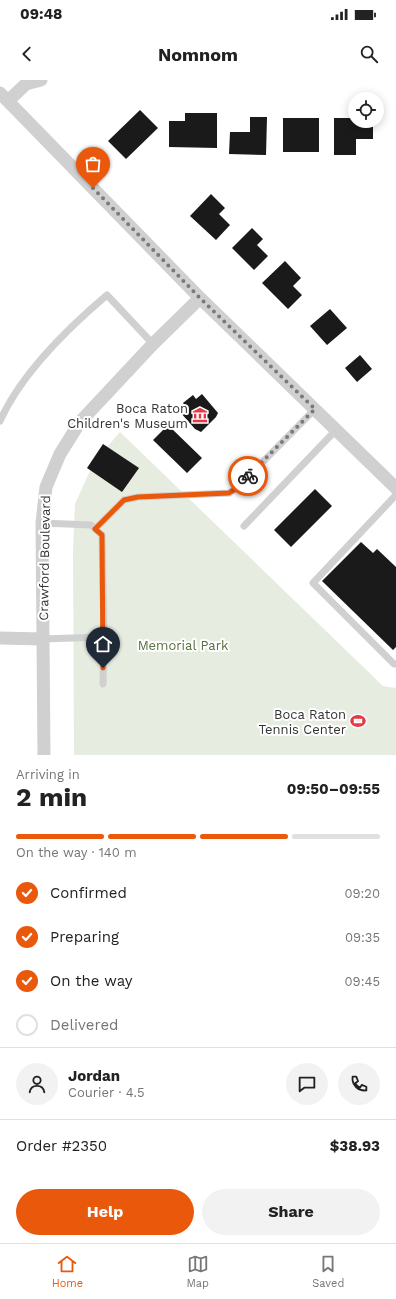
<!DOCTYPE html>
<meta charset="utf-8">
<style>
:root{--surface:#fff;--page:#f2f2f2;--text:#222;--muted:#767676;--line:#e0e0e0;--accent:#ea580c}
body{margin:0;font-family:"Work Sans",sans-serif;background:var(--page);color:var(--text);height:100vh;display:flex;flex-direction:column;font-size:15px;white-space:nowrap}
*{box-sizing:border-box;margin:0}
p{font-size:13px;color:var(--muted)}
.icon{flex:none;width:22px;height:22px;fill:none;stroke:currentColor;stroke-width:2;stroke-linecap:round;stroke-linejoin:round}
.map{position:relative;height:675px;overflow:hidden}
.panel{display:flex;flex-direction:column;background:var(--surface);flex:1}
.panel>*{flex:none}
.controls{position:absolute;left:348px;top:12px;display:grid;gap:8px}
.controls a{display:grid;place-items:center;width:36px;height:36px;border-radius:50%;background:var(--surface);box-shadow:0 2px 10px #0003;font-size:20px}
.pin{position:absolute;display:grid;place-items:center;width:34px;height:34px;color:#fff;margin:-41px -17px;border-radius:50% 50% 50% 0;rotate:-45deg;box-shadow:0 0 4px #0007}
.pin .icon{rotate:45deg}
.courier{position:absolute;display:grid;place-items:center;width:40px;height:40px;margin:-20px;border:3px solid #ea580c;border-radius:50%;background:#fff;color:#222;box-shadow:0 1px 5px #0007}
.head em{font-style:normal;font-weight:700}
.head div{display:flex;flex-direction:column-reverse}
.head{display:flex;align-items:center;justify-content:space-between;height:68px;padding:0 16px}
h1{font-size:26px;font-weight:700;line-height:30px}
.bar{display:grid;grid-template-columns:repeat(4,1fr);gap:6px 4px;align-content:center;height:48px;padding:0 16px}
.bar i{height:5px;border-radius:3px;background:var(--line)}
.bar .current{background:var(--accent)}
.bar p{grid-column:span 4}
.line{display:flex;align-items:center;gap:10px;padding:0 16px;border-top:1px solid var(--line)}
.line div{flex:1}
.round{display:grid;place-items:center;flex:none;width:42px;height:42px;border-radius:21px;background:var(--page)}
ol{padding:0 16px;list-style:none}
li{display:flex;align-items:center;gap:12px;height:44px}
li p{margin-inline-start:auto}
li .icon{padding:4px;border-radius:50%;background:var(--accent);color:#fff;stroke-width:4}
li:last-child{color:var(--muted)}
li i{width:22px;height:22px;border:2px solid var(--line);border-radius:50%}
.action{display:flex;gap:8px;margin-top:auto;padding:8px 16px}
.action a{flex:1;height:46px;border-radius:24px;background:var(--accent);color:#fff;font-size:16px;font-weight:700;line-height:46px;text-align:center}
.action a+a{background:var(--page);color:var(--text)}
.status{display:flex;justify-content:space-between;align-items:center;height:28px;padding:0 20px;background:var(--surface);direction:ltr}
.status svg{height:11px;fill:currentColor}
header{display:flex;justify-content:space-between;align-items:center;height:52px;padding:0 16px;background:var(--surface);font-size:18px;font-weight:700}
.tab-bar{display:flex;justify-content:space-around;align-items:center;height:56px;border-top:1px solid var(--line);background:var(--surface);font-size:11px;color:var(--muted)}
.tab-bar a{display:grid;justify-items:center;gap:2px}
.tab-bar .current{color:var(--accent)}
.map>svg:first-child{display:block}
</style>
<div class="status"><b>09:48</b><svg viewBox="0 0 49 12"><path d="M0 12V9h3v3zM5 12V6h3v6zM10 12V3h3v9zM15 12V0h3v12zM26 1h20v11H26zM47 4h2v5h-2z"/></svg></div>
<header><svg class="icon" aria-label="back" viewBox="0 0 24 24"><path d="M15 5l-7 7 7 7"/></svg>Nomnom<svg class="icon" aria-label="search" viewBox="0 0 24 24"><circle cx="10" cy="10" r="6"/><path d="M15 15l6 6"/></svg></header>
<div class="map">
<svg width="396" height="675" viewBox="0 0 396 675">
<rect width="100%" height="100%" fill="#fff"/>
<!-- green -->
<path fill="#e6ecdf" d="M120,352L383,606L396,608V675H74L73,471L75,424L94,382Z"/>
<!-- building -->
<path fill="#1a1a1a" d="M140,30L158,48L126,79L108,61Z
M185,33H217V68L169,67V41H185Z
M250,37H267L266,75L229,74L230,52H250Z
M283,38H319V72H283Z
M334,38H355V41H373V59H356V75H334Z
M211,114L225,128L219,134L230,145L216,160L190,136Z
M252,148L263,159L257,165L268,176L254,190L232,168Z
M285,181L301,198L293,206L302,215L288,229L262,203Z
M330,229L347,248L327,265L310,246Z
M360,275L372,289L357,302L345,288Z
M202,314L218,333L216,337L201,352L195,349L180,332L186,327L183,323L193,315L196,319Z
M168,345L202,378L187,393L153,360Z
M103,364L139,388L122,412L87,388Z
M315,409L332,426L291,467L274,450Z
M361,462L373,473L377,469L396,487V567L393,570L322,501Z"/>
<g fill="none" stroke-linecap="round" stroke-linejoin="round">
<!-- lane -->
<path stroke="#d0d0d0" stroke-width="7" d="M0,341C21,294 68,248 107,215L153,264
M396,415L313,503L394,584H396
M42,443L91,445L102,455L104,557
M244,446L336,350
M95,449L124,420L138,417L229,413L238,407L315,329
M42,559L104,557L103,604"/>
<!-- street -->
<path stroke="#d0d0d0" stroke-width="13" d="M0,13L200,218L396,408
M8,21L26,4L41,0
M0,558L42,559
M44,675L42,443L46,407L60,374L80,342L153,264L200,218"/>
</g>
<g fill="none" stroke-linecap="round" stroke-linejoin="round">
<!-- done -->
<path stroke="#7a7a7a" stroke-width="4" stroke-dasharray="0 7.2" d="M93,108L200,218L315,329L248,396"/>
<!-- route -->
<path stroke="#ea580c" stroke-width="5" d="M103,588L102,455L95,449L124,420L138,417L229,413L238,407L248,396"/>
</g>
<!-- icons -->
<defs>
<g id="museum-bare" transform="scale(1.2)"><path d="M0-6L6-3V-2H-6V-3ZM-5-1h2V3h-2ZM-1-1h2V3h-2ZM3-1h2V3H3ZM-6 4H6V6H-6Z" fill="#e63946" stroke="#fff" stroke-width="2.5" paint-order="stroke"/></g>
<g id="stadium-bare" transform="scale(1.2)"><path d="M0-5a6.5 5 0 1 0 0 10a6.5 5 0 1 0 0-10ZM-3.5-1.8h7v3.6h-7Z" fill="#e63946" stroke="#fff" stroke-width="2.5" paint-order="stroke"/></g>
</defs>
<g fill-rule="evenodd">
<use href="#museum-bare" x="200" y="335"/>
<use href="#stadium-bare" x="358" y="641"/>
</g>
<g text-anchor="middle" stroke-width="4" stroke-linejoin="round" paint-order="stroke">
<!-- poi labels -->
<g font-size="13" fill="#333" stroke="#fff" text-anchor="end">
<text x="188" y="333">Boca Raton<tspan x="188" dy="15">Children's Museum</tspan></text>
<text x="346" y="639">Boca Raton<tspan x="346" dy="15">Tennis Center</tspan></text>
</g>
<!-- street labels -->
<g font-size="13" fill="#333" stroke="#fff">
<text transform="translate(44 478) rotate(-89)" y="5">Crawford Boulevard</text>
</g>
<!-- park labels -->
<g font-size="13" fill="#56703f" stroke="#fff">
<text x="183" y="570">Memorial Park</text>
</g>
</g>
</svg>
<div class="controls">
<a><svg class="icon" aria-label="locate" viewBox="0 0 24 24"><circle cx="12" cy="12" r="6"/><path d="M12 2v4M12 18v4M2 12h4M18 12h4"/></svg></a>
</div>
<div class="pin" style="left:93px;top:108px;background:#ea580c"><svg class="icon" aria-label="bag" viewBox="0 0 24 24"><path d="M5 8h14l-1 12H6zM9 8a3 3 0 0 1 6 0"/></svg></div>
<div class="pin" style="left:103px;top:588px;background:#1f2937"><svg class="icon" aria-label="home" viewBox="0 0 24 24"><path d="M3 11l9-7 9 7M6 9v11h12V9"/></svg></div>
<div class="courier" style="left:248px;top:396px"><svg class="icon" aria-label="bike" viewBox="0 0 24 24"><circle cx="6" cy="16" r="4"/><circle cx="18" cy="16" r="4"/><path d="M6 16l4-8h5l3 8M10 8l3 8H6M13 5h3"/></svg></div>
</div>
<section class="panel">
<div class="head"><div><h1>2 min</h1><p>Arriving in</p></div><em>09:50–09:55</em></div>
<div class="bar"><i class="current"></i><i class="current"></i><i class="current"></i><i></i><p>On the way · 140 m</p></div>
<ol>
<li><svg class="icon" aria-label="check" viewBox="0 0 24 24"><path d="M5 12l5 5 9-10"/></svg>Confirmed<p>09:20</p></li>
<li><svg class="icon" aria-label="check" viewBox="0 0 24 24"><path d="M5 12l5 5 9-10"/></svg>Preparing<p>09:35</p></li>
<li><svg class="icon" aria-label="check" viewBox="0 0 24 24"><path d="M5 12l5 5 9-10"/></svg>On the way<p>09:45</p></li>
<li><i></i>Delivered</li>
</ol>
<div class="line" style="height:72px"><a class="round"><svg class="icon" aria-label="person" viewBox="0 0 24 24"><circle cx="12" cy="8" r="4"/><path d="M4 21q1-7 8-7t8 7"/></svg></a><div><b>Jordan</b><p>Courier · 4.5</p></div><a class="round"><svg class="icon" aria-label="chat" viewBox="0 0 24 24"><path d="M4 5h16v11H9l-5 4z"/></svg></a><a class="round"><svg class="icon" aria-label="phone" viewBox="0 0 24 24"><path d="M5 4h4l2 5-3 2q2 4 5 5l2-3 5 2v4C11 20 4 13 5 4z"/></svg></a></div>
<div class="line" style="height:52px"><div>Order #2350</div><b>$38.93</b></div>
<div class="action"><a>Help</a><a>Share</a></div>
</section>
<nav class="tab-bar">
<a class="current"><svg class="icon" aria-label="home" viewBox="0 0 24 24"><path d="M3 11l9-7 9 7M6 9v11h12V9"/></svg>Home</a>
<a><svg class="icon" aria-label="map" viewBox="0 0 24 24"><path d="M3 6l6-2 6 2 6-2v14l-6 2-6-2-6 2zM9 4v14M15 6v14"/></svg>Map</a>
<a><svg class="icon" aria-label="saved" viewBox="0 0 24 24"><path d="M7 4h10v16l-5-4-5 4z"/></svg>Saved</a>
</nav>
